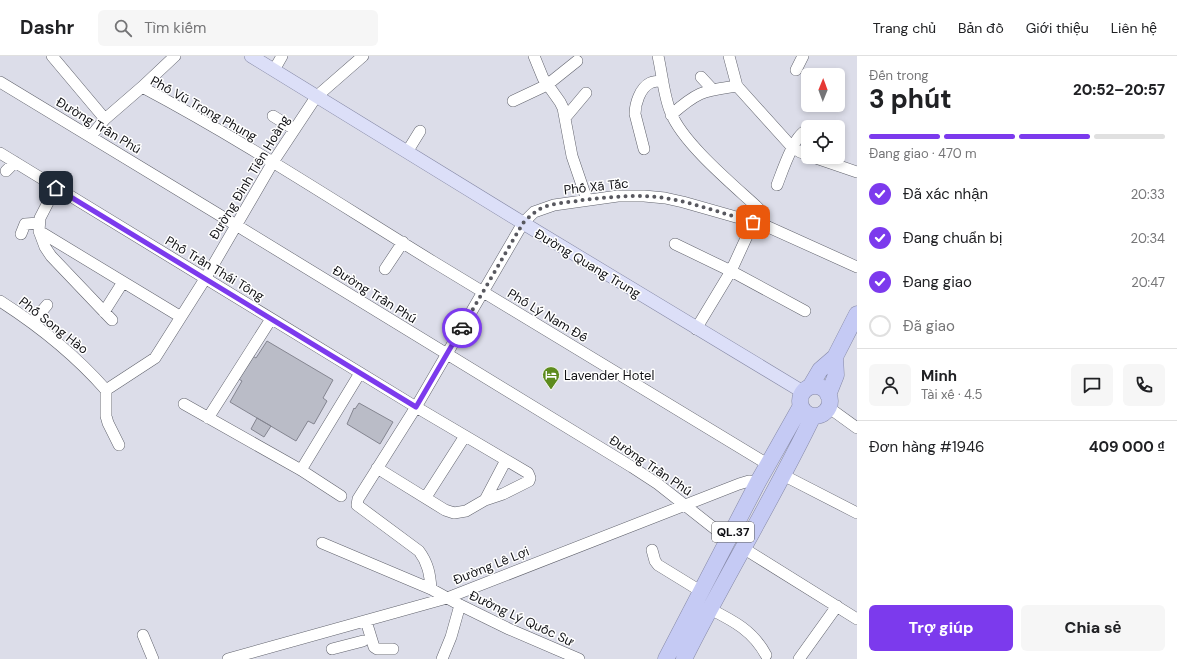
<!DOCTYPE html>
<html lang="vi">
<meta charset="utf-8">
<style>
:root{--surface:#fff;--page:#f6f6f6;--text:#202124;--muted:#757577;--line:#e0e0e0;--accent:#7c3aed}
body{margin:0;font-family:"DM Sans",sans-serif;background:var(--page);color:var(--text);height:100vh;display:flex;flex-direction:column;font-size:15px;white-space:nowrap}
*{box-sizing:border-box;margin:0}
p{font-size:13px;color:var(--muted)}
.icon{flex:none;width:22px;height:22px;fill:none;stroke:currentColor;stroke-width:2;stroke-linecap:round;stroke-linejoin:round}
.map{position:relative;flex:1;overflow:hidden}
.side{display:flex;flex-direction:column;background:var(--surface);width:320px}
.side>*{flex:none}
.needle{width:26px;rotate:1deg}
.controls{position:absolute;left:801px;top:12px;display:grid;gap:8px}
.controls a{display:grid;place-items:center;width:44px;height:44px;border-radius:6px;background:var(--surface);box-shadow:0 2px 6px #0003;font-size:20px}
.pin{position:absolute;display:grid;place-items:center;width:34px;height:34px;color:#fff;margin:-17px;border-radius:8px;box-shadow:0 2px 6px #0006}
.courier{position:absolute;display:grid;place-items:center;width:40px;height:40px;margin:-20px;border:3px solid #7c3aed;border-radius:50%;background:#fff;color:#222;box-shadow:0 1px 5px #0007}
.head em{font-style:normal;font-weight:800}
.head div{display:flex;flex-direction:column-reverse}
.head{display:flex;align-items:center;justify-content:space-between;height:68px;padding:0 12px}
h1{font-size:26px;font-weight:800;line-height:30px}
.bar{display:grid;grid-template-columns:repeat(4,1fr);gap:6px 4px;align-content:center;height:48px;padding:0 12px}
.bar i{height:5px;border-radius:3px;background:var(--line)}
.bar .current{background:var(--accent)}
.bar p{grid-column:span 4}
.line{display:flex;align-items:center;gap:10px;padding:0 12px;border-top:1px solid var(--line)}
.line div{flex:1}
.round{display:grid;place-items:center;flex:none;width:42px;height:42px;border-radius:6px;background:var(--page)}
ol{padding:0 12px;list-style:none}
li{display:flex;align-items:center;gap:12px;height:44px}
li p{margin-inline-start:auto}
li .icon{padding:4px;border-radius:50%;background:var(--accent);color:#fff;stroke-width:4}
li:last-child{color:var(--muted)}
li i{width:22px;height:22px;border:2px solid var(--line);border-radius:50%}
.primary-button{display:flex;gap:8px;margin-top:auto;padding:8px 12px}
.primary-button a{flex:1;height:46px;border-radius:6px;background:var(--accent);color:#fff;font-size:16px;font-weight:800;line-height:46px;text-align:center}
.primary-button a+a{background:var(--page);color:var(--text)}
header{display:flex;align-items:center;gap:24px;box-sizing:border-box;height:56px;padding:0 20px;background:var(--surface);border-bottom:1px solid var(--line)}
header strong{font-size:19px}
nav{display:flex;gap:22px;margin-inline-start:auto;font-size:14px}
.search{width:280px;height:36px;background:var(--page);display:flex;align-items:center;gap:10px;box-sizing:border-box;padding:0 14px;border-radius:6px;color:var(--muted);font-size:15px}
main{display:flex;flex:1;min-height:0}
.map>svg:first-child{display:block}
</style>
<header>
<strong>Dashr</strong>
<div class="search"><svg class="icon" aria-label="search" viewBox="0 0 24 24"><circle cx="10" cy="10" r="6"/><path d="M15 15l6 6"/></svg>Tìm kiếm</div>
<nav><a>Trang chủ</a><a>Bản đồ</a><a>Giới thiệu</a><a>Liên hệ</a></nav>
</header>
<main>
<div class="map">
<svg width="857" height="603" viewBox="0 0 857 603">
<rect width="100%" height="100%" fill="#dcdde9"/>
<!-- building -->
<path fill="#babcc7" stroke="#848590" d="M267,285L333,324L323,342L327,345L314,368L308,365L296,385L230,346L242,325L237,322L251,299L256,302Z
M359,347L393,366L380,388L347,368L354,352L355,353Z
M257,362L271,370L264,381L251,373Z"/>
<g fill="none" stroke-linecap="round" stroke-linejoin="round">
<!-- minor casing -->
<g stroke="#60626c" stroke-width="12">
<path id="minor" d="M52,0L105,63
M534,0L543,22L560,46L563,52L572,100L587,144
M658,0C662,17 664,42 671,57C683,87 731,127 756,150L761,155L764,169
M729,0L737,30L792,91L800,96L808,99
M274,14L282,0
M796,14L803,0
M701,21L713,34
M0,26L236,169L632,411L658,428L729,484
M142,31L175,0
M513,45L547,29L577,5
M671,59C680,51 689,43 700,38C711,33 725,32 737,30
M273,60L294,73
M565,62L586,37
M91,80L105,63L142,31C242,84 336,146 432,205C544,274 657,341 769,409
M644,93L635,58C635,48 640,32 650,27C654,25 659,25 663,25
M407,96L420,75
M0,97L416,351L528,417L530,422L529,425L503,438L485,444L466,455L454,457L445,454L377,412
M813,101L857,116
M6,115L15,106
M777,129C782,116 795,76 808,74
M56,131L40,162L39,175L181,261
M39,175L45,191L51,200L112,264
M21,178L25,168L39,167
M675,188L731,215L805,255
M385,213L403,186
M0,245C39,270 76,300 106,334
M104,256L123,226
M32,267L47,249
M696,273L731,215L753,167
M106,334L155,302L205,223L273,106L316,41L363,0
M106,334V360L108,367L119,389
M184,348L301,414L341,440
M828,351L857,372
M208,362L271,263
M301,414L360,317
M783,419L857,457
M426,441L465,380
M485,444L506,404
M322,487L431,533L460,549L509,573L579,603
M743,492L857,563
M652,494L655,505L658,509L702,536
M431,533C430,518 428,507 419,495L357,449L358,443L416,351L523,167L534,156L554,149L618,140H644L665,142L683,146L764,169L857,211
M710,553C734,565 753,575 766,599
M366,565L374,591L377,593H393
M143,579L153,603
M332,593L363,585
M228,603L447,542L739,428L749,425L758,426
M442,603L451,581L460,549
M799,603L837,550"/>
</g>
<!-- major casing -->
<g stroke="#8689a6" stroke-width="14">
<path id="major" d="M251,0L523,167L803,336"/>
</g>
<!-- highway casing -->
<g stroke="#8689a6" stroke-width="17">
<path id="highway" d="M800 345a15 15 0 1 1 30 0a15 15 0 1 1-30 0Z
M810,331L820,314L835,301L857,258
M828,339L836,319L835,301
M666,603L758,426L801,350
M684,603C725,521 773,443 813,360"/>
</g>
<!-- minor -->
<use href="#minor" stroke="#fff" stroke-width="11"/>
<!-- major -->
<use href="#major" stroke="#dcdff8" stroke-width="13"/>
<!-- highway -->
<use href="#highway" stroke="#c5caf4" stroke-width="16"/>
</g>
<g fill="none" stroke-linecap="round" stroke-linejoin="round">
<!-- done -->
<path stroke="#58585f" stroke-width="4" stroke-dasharray="0 7.2" d="M462,272L523,167C526,164 530,160 534,157C546,146 568,147 583,144C610,141 638,138 665,142C695,147 724,158 753,166"/>
<!-- route -->
<path stroke="#7c3aed" stroke-width="5" d="M56,132L416,351L462,272"/>
</g>
<!-- icons -->
<defs>
<g id="hotel-pin" transform="scale(0.9)"><path d="M0 17L-7.5 6A9.5 9.5 0 1 1 7.5 6Z" fill="#5d8b1d" stroke="#fff"/><path d="M-6-4.5h1.5V1H6V5H4.5V3h-9V5H-6ZM-4 0a1.8 1.8 0 1 1 3.6 0ZM.5 0V-2.5h3Q6-2.5 6 0Z" fill="#fff"/></g>
</defs>
<g fill-rule="evenodd">
<use href="#hotel-pin" x="551" y="319"/>
</g>
<g text-anchor="middle" stroke-width="3" stroke-linejoin="round" paint-order="stroke">
<!-- shield labels -->
<rect fill="#fff" stroke="#58585b" stroke-width="1" x="712" y="466" width="42" height="20" rx="3"/>
<g font-size="12" font-weight="bold" fill="#111115">
<text x="733" y="480">QL.37</text>
</g>
<!-- street labels -->
<g font-size="13" fill="#111115" stroke="#fff">
<text transform="translate(204 52) rotate(29)" y="5">Phố Vũ Trọng Phụng</text>
<text transform="translate(99 69) rotate(31)" y="5">Đường Trần Phú</text>
<text transform="translate(249 121) rotate(-59)" y="5">Đường Đinh Tiên Hoàng</text>
<text transform="translate(596 130) rotate(-6)" y="5">Phố Xã Tắc</text>
<text transform="translate(588 207) rotate(31)" y="5">Đường Quang Trung</text>
<text transform="translate(215 212) rotate(31)" y="5">Phố Trần Thái Tông</text>
<text transform="translate(375 238) rotate(32)" y="5">Đường Trần Phú</text>
<text transform="translate(548 259) rotate(31)" y="5">Phố Lý Nam Đế</text>
<text transform="translate(54 269) rotate(38)" y="5">Phố Song Hào</text>
<text transform="translate(651 409) rotate(34)" y="5">Đường Trần Phú</text>
<text transform="translate(491 509) rotate(-22)" y="5">Đường Lê Lợi</text>
<text transform="translate(522 562) rotate(25)" y="5">Đường Lý Quốc Sư</text>
</g>
<!-- poi labels -->
<g font-size="13" fill="#111115" stroke="#fff" text-anchor="start">
<text x="564" y="324">Lavender Hotel</text>
</g>
</g>
</svg>
<div class="controls">
<a><svg class="needle" viewBox="-14 -14 28 28"><path d="M0-13l5 13h-10z" fill="#e53935"/><path d="M0 13l5-13h-10z" fill="#757577"/></svg></a>
<a><svg class="icon" aria-label="locate" viewBox="0 0 24 24"><circle cx="12" cy="12" r="6"/><path d="M12 2v4M12 18v4M2 12h4M18 12h4"/></svg></a>
</div>
<div class="pin" style="left:753px;top:166px;background:#ea580c"><svg class="icon" aria-label="bag" viewBox="0 0 24 24"><path d="M5 8h14l-1 12H6zM9 8a3 3 0 0 1 6 0"/></svg></div>
<div class="pin" style="left:56px;top:132px;background:#1f2937"><svg class="icon" aria-label="home" viewBox="0 0 24 24"><path d="M3 11l9-7 9 7M6 9v11h12V9"/></svg></div>
<div class="courier" style="left:462px;top:272px"><svg class="icon" aria-label="car" viewBox="0 0 24 24"><path d="M5 17H2v-5l4-1 3-4h7l3 4 3 1v5h-3M9 17h6M6 11h13"/><circle cx="7" cy="17" r="2"/><circle cx="17" cy="17" r="2"/></svg></div>
</div>
<section class="side">
<div class="head"><div><h1>3 phút</h1><p>Đến trong</p></div><em>20:52–20:57</em></div>
<div class="bar"><i class="current"></i><i class="current"></i><i class="current"></i><i></i><p>Đang giao · 470 m</p></div>
<ol>
<li><svg class="icon" aria-label="check" viewBox="0 0 24 24"><path d="M5 12l5 5 9-10"/></svg>Đã xác nhận<p>20:33</p></li>
<li><svg class="icon" aria-label="check" viewBox="0 0 24 24"><path d="M5 12l5 5 9-10"/></svg>Đang chuẩn bị<p>20:34</p></li>
<li><svg class="icon" aria-label="check" viewBox="0 0 24 24"><path d="M5 12l5 5 9-10"/></svg>Đang giao<p>20:47</p></li>
<li><i></i>Đã giao</li>
</ol>
<div class="line" style="height:72px"><a class="round"><svg class="icon" aria-label="person" viewBox="0 0 24 24"><circle cx="12" cy="8" r="4"/><path d="M4 21q1-7 8-7t8 7"/></svg></a><div><b>Minh</b><p>Tài xế · 4.5</p></div><a class="round"><svg class="icon" aria-label="chat" viewBox="0 0 24 24"><path d="M4 5h16v11H9l-5 4z"/></svg></a><a class="round"><svg class="icon" aria-label="phone" viewBox="0 0 24 24"><path d="M5 4h4l2 5-3 2q2 4 5 5l2-3 5 2v4C11 20 4 13 5 4z"/></svg></a></div>
<div class="line" style="height:52px"><div>Đơn hàng #1946</div><b>409 000 ₫</b></div>
<div class="primary-button"><a>Trợ giúp</a><a>Chia sẻ</a></div>
</section>
</main>
